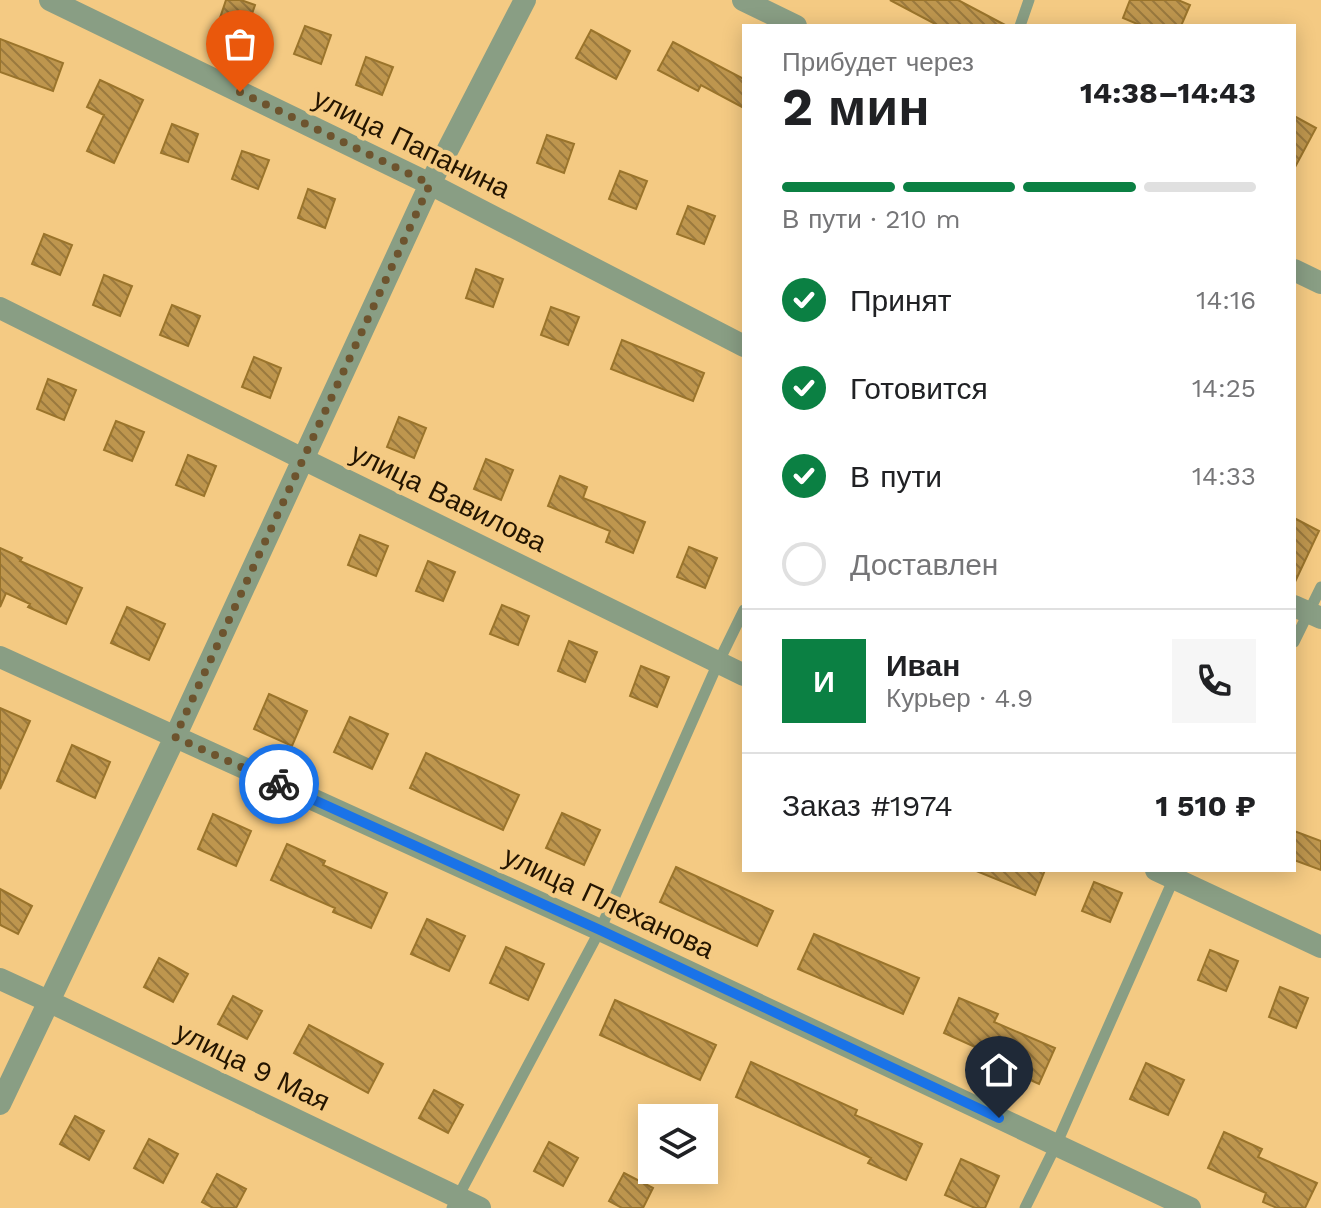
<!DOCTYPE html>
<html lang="ru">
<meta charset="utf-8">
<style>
:root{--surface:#fff;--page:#f6f6f6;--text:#202124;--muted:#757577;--line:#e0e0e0;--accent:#0b8043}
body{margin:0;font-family:"Work Sans",sans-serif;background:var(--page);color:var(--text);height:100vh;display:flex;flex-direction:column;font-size:30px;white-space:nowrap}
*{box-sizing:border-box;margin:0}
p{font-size:26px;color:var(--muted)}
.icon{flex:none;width:44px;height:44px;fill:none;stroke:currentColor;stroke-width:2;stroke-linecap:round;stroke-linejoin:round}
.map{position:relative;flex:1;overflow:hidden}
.sheet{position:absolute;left:742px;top:24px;width:554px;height:848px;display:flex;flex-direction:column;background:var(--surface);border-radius:0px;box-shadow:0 4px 20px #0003}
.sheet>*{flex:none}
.controls{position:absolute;left:638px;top:1104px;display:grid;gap:16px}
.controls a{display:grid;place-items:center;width:80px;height:80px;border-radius:0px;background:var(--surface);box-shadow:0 4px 20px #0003;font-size:40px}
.pin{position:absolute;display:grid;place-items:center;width:68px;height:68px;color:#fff;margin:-82px -34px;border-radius:50% 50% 50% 0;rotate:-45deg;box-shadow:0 0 8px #0007}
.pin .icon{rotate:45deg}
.courier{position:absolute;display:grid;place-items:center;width:80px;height:80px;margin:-40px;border:6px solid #1a73e8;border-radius:50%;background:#fff;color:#222;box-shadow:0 2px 10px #0007}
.head em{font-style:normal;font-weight:700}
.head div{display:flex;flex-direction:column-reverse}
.head{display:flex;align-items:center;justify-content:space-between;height:136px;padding:0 40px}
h1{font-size:52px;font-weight:700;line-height:60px}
.bar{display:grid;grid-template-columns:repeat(4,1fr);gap:12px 8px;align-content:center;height:96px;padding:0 40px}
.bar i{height:10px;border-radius:6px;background:var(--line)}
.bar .current{background:var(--accent)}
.bar p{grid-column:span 4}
.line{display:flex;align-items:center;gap:20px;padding:0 40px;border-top:2px solid var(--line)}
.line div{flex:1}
.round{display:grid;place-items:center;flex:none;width:84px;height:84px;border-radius:0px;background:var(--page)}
ol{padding:0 40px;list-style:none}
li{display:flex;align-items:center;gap:24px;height:88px}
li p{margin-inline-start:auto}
li .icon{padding:8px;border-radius:50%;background:var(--accent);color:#fff;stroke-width:4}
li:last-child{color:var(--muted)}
li i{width:44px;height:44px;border:4px solid var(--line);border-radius:50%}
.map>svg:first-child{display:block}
</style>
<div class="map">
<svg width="1321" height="1208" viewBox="0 0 1321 1208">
<defs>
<pattern id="building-back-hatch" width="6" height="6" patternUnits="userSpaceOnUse" patternTransform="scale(2)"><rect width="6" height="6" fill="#be964e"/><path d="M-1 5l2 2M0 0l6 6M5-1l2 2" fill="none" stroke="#9a793e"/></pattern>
</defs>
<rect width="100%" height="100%" fill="#f4ca83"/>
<!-- building -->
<path fill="url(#building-back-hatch)" stroke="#9a742b" stroke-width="2" d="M226,0H241L255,5L245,34L218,24Z
M890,0H958L1007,26H939Z
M1130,0H1178L1190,5L1181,26H1142L1123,18Z
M305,26L331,35L321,64L294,54Z
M591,30L630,51L616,79L576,58Z
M0,39L63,63L53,91L0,72Z
M673,42L744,79V108L701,85L698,91L658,70Z
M366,57L393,67L382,95L356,85Z
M100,80L143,100L114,163L87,151L104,115L87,107Z
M1294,116L1316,128L1294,169Z
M172,124L198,134L188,162L161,153Z
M547,135L574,144L564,173L537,163Z
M242,151L269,160L258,189L232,179Z
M620,171L647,181L636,209L609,199Z
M308,189L335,199L325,228L298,218Z
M688,206L715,216L704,244L677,234Z
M44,234L72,245L60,275L32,264Z
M476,269L503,279L493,307L466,298Z
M104,275L132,286L120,316L93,305Z
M172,305L200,316L188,346L160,335Z
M551,307L579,317L568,345L541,335Z
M622,340L704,373L693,401L611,369Z
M254,357L281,368L270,398L242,387Z
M48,379L76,390L64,420L37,409Z
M399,417L426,428L414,458L387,447Z
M116,421L144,432L132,461L104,450Z
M188,455L216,466L204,496L176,485Z
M486,459L513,470L501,500L474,489Z
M560,476L587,487L583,498L645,522L633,553L606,542L610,531L548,506Z
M1294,518L1319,531L1294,584Z
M360,535L388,546L376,576L348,565Z
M689,547L717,558L705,588L677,577Z
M0,548L22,558L20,561L82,588L66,624L28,607L30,604L6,593L0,607Z
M428,561L455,572L443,601L416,591Z
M502,605L529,616L518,645L490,634Z
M127,607L165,624L149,660L111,643Z
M569,641L597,652L585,682L558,671Z
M641,666L669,677L657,707L630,696Z
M269,694L307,711L292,746L254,729Z
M0,708L30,721L0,789Z
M350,717L388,734L372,769L334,752Z
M72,745L110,762L95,798L57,781Z
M426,753L519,795L503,830L410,788Z
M562,813L600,830L584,865L546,848Z
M213,814L251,831L236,866L198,849Z
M1294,831L1321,841V870L1294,860Z
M287,844L325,861L323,865L387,893L371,928L333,912L335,908L271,880Z
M676,867L773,911L757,946L660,902Z
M974,870H1045L1035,895Z
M1094,882L1122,893L1110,922L1082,911Z
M0,889L32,906L18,934L0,925Z
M427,919L465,936L449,971L411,954Z
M814,934L919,978L903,1014L798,969Z
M506,947L544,964L528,1000L490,983Z
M1210,950L1238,961L1226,991L1198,980Z
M159,958L188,974L173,1002L144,987Z
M1280,987L1308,998L1296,1028L1269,1017Z
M233,996L262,1011L247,1039L218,1024Z
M959,998L998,1014L994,1022L1055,1048L1039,1084L1001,1067L1004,1060L944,1033Z
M615,1000L716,1045L700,1080L600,1035Z
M309,1025L383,1064L368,1093L294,1053Z
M751,1062L857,1110L855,1115L922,1144L906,1180L868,1163L871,1158L736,1097Z
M1146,1063L1184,1080L1168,1115L1130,1099Z
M434,1090L463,1105L448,1133L419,1118Z
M75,1116L104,1131L89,1160L60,1144Z
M1224,1132L1262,1149L1258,1157L1317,1183L1305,1208H1277L1263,1202L1266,1193L1208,1168Z
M149,1139L178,1154L163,1183L134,1168Z
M549,1142L578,1158L563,1186L534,1171Z
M961,1159L999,1176L985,1208H975L945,1195Z
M624,1173L653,1188L643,1208H622L609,1201Z
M217,1174L246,1189L236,1208H213L202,1202Z"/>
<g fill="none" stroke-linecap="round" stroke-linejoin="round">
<!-- service -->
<path stroke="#899e84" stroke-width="11" d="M1020,26L1029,0
M1294,642L1321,587
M452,1208L600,930L718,663L744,610
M1025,1208L1056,1145L1174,878"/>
<!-- minor -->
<path stroke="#899e84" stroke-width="22" d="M50,0L430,184L744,346
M743,0L796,26
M1294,270L1321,283
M0,308L303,459L744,675
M1294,606L1321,618
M0,657L600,930L1190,1208
M1156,870L1321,947
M0,979L48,1001L480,1208
M0,1104L175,737L430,184L525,0"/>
</g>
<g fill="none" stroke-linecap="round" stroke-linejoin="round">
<!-- done -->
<path stroke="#6d542e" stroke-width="8" stroke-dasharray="0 14.4" d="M240,92L430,184L175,737L279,784"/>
<!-- route -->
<path stroke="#1a73e8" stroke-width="10" d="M279,784L600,930L999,1118"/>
</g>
<g text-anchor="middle" stroke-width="8" stroke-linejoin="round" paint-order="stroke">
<!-- street labels -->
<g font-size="28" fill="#241500" stroke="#f4ca83">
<text transform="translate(412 143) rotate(26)" y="10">улица Папанина</text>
<text transform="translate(449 497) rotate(26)" y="10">улица Вавилова</text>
<text transform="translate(609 902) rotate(25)" y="10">улица Плеханова</text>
<text transform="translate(253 1066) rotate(26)" y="10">улица 9 Мая</text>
</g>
</g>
</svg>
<div class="controls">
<a><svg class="icon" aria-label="layers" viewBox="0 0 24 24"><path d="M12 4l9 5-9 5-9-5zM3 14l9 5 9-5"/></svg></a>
</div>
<div class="pin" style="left:240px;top:92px;background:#ea580c"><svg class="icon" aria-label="bag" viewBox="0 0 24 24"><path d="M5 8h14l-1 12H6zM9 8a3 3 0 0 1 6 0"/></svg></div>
<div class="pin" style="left:999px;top:1118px;background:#1f2937"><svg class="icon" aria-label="home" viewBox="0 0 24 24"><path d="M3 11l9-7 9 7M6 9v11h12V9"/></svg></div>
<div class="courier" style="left:279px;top:784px"><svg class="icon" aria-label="bike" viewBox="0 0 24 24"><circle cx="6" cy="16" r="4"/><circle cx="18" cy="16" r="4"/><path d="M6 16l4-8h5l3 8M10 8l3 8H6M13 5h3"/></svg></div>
<section class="sheet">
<div class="head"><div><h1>2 мин</h1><p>Прибудет через</p></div><em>14:38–14:43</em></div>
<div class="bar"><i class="current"></i><i class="current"></i><i class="current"></i><i></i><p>В пути · 210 m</p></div>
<ol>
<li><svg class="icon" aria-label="check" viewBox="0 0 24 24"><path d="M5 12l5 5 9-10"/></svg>Принят<p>14:16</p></li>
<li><svg class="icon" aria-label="check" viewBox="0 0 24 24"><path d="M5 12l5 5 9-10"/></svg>Готовится<p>14:25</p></li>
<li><svg class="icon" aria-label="check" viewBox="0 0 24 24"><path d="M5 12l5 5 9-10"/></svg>В пути<p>14:33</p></li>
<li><i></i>Доставлен</li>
</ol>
<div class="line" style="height:144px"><b class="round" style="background:var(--accent);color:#fff">И</b><div><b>Иван</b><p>Курьер · 4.9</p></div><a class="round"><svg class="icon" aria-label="phone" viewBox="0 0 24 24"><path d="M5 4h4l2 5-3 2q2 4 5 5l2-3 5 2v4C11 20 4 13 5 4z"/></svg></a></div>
<div class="line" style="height:104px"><div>Заказ #1974</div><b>1 510 ₽</b></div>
</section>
</div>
